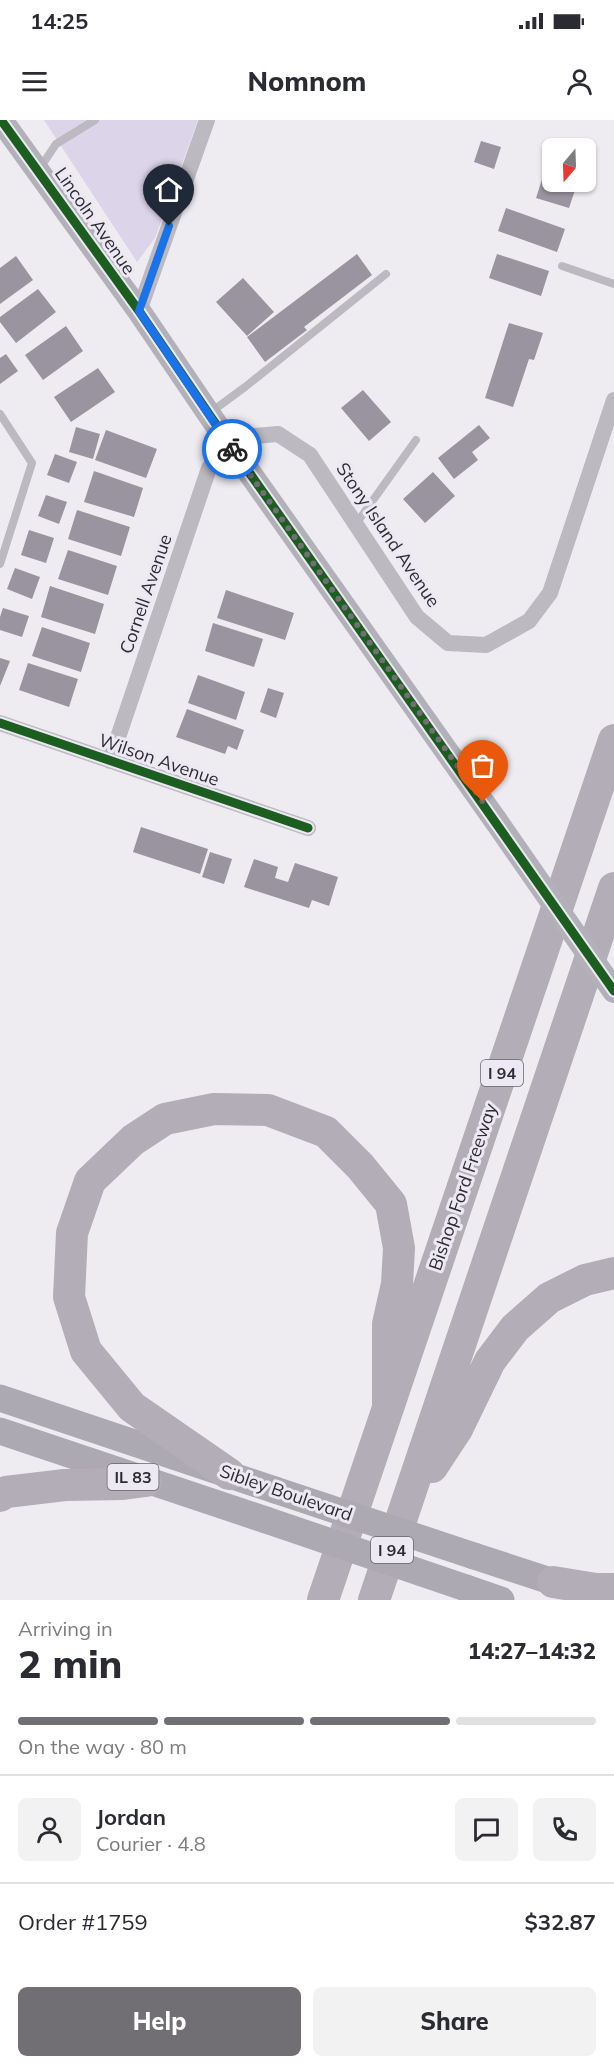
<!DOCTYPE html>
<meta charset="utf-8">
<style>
:root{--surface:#fff;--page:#f2f2f3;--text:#2b2b33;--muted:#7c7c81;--line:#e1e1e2;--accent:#716f74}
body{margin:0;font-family:Mulish,sans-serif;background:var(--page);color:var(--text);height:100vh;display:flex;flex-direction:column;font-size:22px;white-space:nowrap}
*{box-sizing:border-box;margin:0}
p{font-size:20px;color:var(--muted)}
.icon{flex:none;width:33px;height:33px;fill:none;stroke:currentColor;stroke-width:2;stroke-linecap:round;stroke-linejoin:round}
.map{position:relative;height:1480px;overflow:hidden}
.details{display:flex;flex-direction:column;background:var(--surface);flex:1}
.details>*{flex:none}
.needle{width:39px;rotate:199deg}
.tools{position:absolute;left:542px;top:18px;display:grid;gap:12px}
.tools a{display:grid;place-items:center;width:54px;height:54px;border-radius:9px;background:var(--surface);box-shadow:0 2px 4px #0004;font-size:30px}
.pin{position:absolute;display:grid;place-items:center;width:51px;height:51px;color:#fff;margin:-62px -26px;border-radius:50% 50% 50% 0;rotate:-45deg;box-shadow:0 0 6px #0007}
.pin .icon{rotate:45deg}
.courier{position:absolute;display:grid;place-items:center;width:60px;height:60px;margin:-30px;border:4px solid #1a73e8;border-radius:50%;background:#fff;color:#222;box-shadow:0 2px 8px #0007}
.head em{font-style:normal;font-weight:800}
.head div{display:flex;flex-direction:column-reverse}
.head{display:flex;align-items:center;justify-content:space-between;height:102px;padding:0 18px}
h1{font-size:39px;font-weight:800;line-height:45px}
.bar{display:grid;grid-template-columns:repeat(4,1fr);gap:9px 6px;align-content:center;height:72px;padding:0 18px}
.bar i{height:8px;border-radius:4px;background:var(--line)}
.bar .current{background:var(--accent)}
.bar p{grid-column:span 4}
.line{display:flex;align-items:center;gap:15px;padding:0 18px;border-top:2px solid var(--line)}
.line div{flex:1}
.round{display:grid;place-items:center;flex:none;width:63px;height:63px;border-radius:9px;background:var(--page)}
.cta{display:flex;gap:12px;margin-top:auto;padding:12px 18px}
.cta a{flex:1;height:69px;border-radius:9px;background:var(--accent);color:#fff;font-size:24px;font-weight:800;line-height:69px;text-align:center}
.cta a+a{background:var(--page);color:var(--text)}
.status{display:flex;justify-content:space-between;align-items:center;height:42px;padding:0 30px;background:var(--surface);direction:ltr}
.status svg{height:16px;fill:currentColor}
header{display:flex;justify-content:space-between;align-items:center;height:78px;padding:0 18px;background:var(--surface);font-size:27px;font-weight:800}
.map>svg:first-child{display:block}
</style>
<div class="status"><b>14:25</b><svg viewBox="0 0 49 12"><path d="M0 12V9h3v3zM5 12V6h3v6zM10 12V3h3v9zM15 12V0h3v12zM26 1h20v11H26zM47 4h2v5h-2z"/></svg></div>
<header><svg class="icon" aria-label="menu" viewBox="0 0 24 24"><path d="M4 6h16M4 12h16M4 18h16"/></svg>Nomnom<svg class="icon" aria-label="person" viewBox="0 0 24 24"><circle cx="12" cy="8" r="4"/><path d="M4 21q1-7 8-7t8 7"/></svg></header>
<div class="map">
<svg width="614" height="1480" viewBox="0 0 614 1480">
<rect width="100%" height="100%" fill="#eeecf1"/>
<!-- green -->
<path fill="#dcd4e8" d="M44,0H198L155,118L137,142Z"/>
<!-- building -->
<path fill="#99949f" d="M481,21L501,27L494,49L474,42Z
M547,44L552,45V62H559L576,67L569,88L536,78Z
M506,88L565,109L557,132L498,111Z
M357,134L372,155L304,207L307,210L265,242L247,217Z
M497,134L549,151L541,176L489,158Z
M16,136L33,160L0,184V148Z
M243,158L274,192L247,216L216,182Z
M38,169L56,192L16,223L0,202V197Z
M509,203L543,213L534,240L529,239L513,287L485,278Z
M66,206L83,231L43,260L25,235Z
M6,234L18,251L0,264V238Z
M98,248L115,272L71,302L54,277Z
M363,270L391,302L369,321L341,288Z
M479,305L490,318L472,332L478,340L454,359L438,338Z
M76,307L100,314L93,339L69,332Z
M106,310L157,329L146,358L95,340Z
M55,334L77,342L69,363L47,355Z
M94,351L143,368L134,397L84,382Z
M433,352L455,376L425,403L403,379Z
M46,375L67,382L59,404L38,396Z
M77,390L130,407L121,436L68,419Z
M29,410L54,418L46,443L21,435Z
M68,430L117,446L108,475L58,459Z
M15,448L40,457L32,479L7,469Z
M50,466L104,484L95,514L41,497Z
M226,470L294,493L285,520L217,498Z
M3,488L29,496L22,517L0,510V497Z
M213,503L263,519L254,547L205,531Z
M42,507L90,523L81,552L32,536Z
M0,538L10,541L0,566Z
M28,543L78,559L69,587L19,570Z
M198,555L245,572L236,600L188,583Z
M268,568L284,573L276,598L260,592Z
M187,589L244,610L237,630L228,626L225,634L176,617Z
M141,707L208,729L200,754L133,732Z
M210,732L232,739L224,764L202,757Z
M254,739L278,747L275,758L288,762L295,743L338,757L329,786L312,780L309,788L244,767Z"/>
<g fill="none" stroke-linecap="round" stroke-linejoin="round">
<!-- lane -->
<path stroke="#bcb9c1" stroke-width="8" d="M40,48L56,24L95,0
M562,146L614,164
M211,292L245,267L386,154
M0,294L32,343L0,444
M356,404L416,320"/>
<!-- street -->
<path stroke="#bcb9c1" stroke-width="16" d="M139,191L207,0
M0,603L308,708
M110,641L209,348L232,328L254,316L278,314L310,335L417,497L448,523L486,525L529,501L550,473L614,280"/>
<!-- secondary -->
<path stroke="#b2b0b8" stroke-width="24" d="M1,0L139,191L232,328L496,701"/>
<!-- primary -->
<path stroke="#ada9b2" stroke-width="27" d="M0,1278L275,1370
M0,1311L266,1400
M474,1436L572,1468
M466,1468L501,1480"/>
<!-- highway -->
<path stroke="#b2adb7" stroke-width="32" d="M432,1347L457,1309L490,1241L515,1208L549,1178L585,1160L614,1153
M229,1354L132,1287L86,1231L69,1177L72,1113L90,1061L133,1020L165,999L214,989L268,990L326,1012L360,1046L391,1084L399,1128L397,1164L388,1204V1285
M0,1376L6,1372L65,1365L123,1364L146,1361
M553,1462L596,1469H614
M323,1480L614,620
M374,1480L614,768"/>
<!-- secondary-bridge -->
<path stroke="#b2b0b8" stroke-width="24" d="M496,701L614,871"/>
<!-- primary-bridge -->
<path stroke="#ada9b2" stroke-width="27" d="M275,1370L474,1436
M266,1400L466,1468"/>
<!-- cycleway casing -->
<g stroke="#ede9f4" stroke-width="13">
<path id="cycleway" d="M1,0L139,191L232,328L614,871
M0,603L308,708"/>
</g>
<!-- cycleway -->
<use href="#cycleway" stroke="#1b5e20" stroke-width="9"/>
</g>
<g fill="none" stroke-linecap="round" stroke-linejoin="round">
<!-- done -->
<path stroke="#716f74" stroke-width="6" stroke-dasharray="0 10.8" d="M232,329L483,682"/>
<!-- route -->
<path stroke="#1a73e8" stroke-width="8" d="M169,106L139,191L232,329"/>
</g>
<g text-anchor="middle" stroke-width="6" stroke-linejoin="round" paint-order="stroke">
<!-- shield labels -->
<g fill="#ede9f4" stroke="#67656b" stroke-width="1.5">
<rect x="481" y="940" width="42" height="26" rx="4.5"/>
<rect x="107.5" y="1344" width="51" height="26" rx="4.5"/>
<rect x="371" y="1417" width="42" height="26" rx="4.5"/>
</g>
<g font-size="16" font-weight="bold" fill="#2e2c30">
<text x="502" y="959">I 94</text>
<text x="133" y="1363">IL 83</text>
<text x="392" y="1436">I 94</text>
</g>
<!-- street labels -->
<g font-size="18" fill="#2e2c30" stroke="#ede9f4">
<text transform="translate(95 101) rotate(55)" y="6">Lincoln Avenue</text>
<text transform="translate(388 415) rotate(56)" y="6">Stony Island Avenue</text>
<text transform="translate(146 474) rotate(-71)" y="6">Cornell Avenue</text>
<text transform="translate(159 640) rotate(19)" y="6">Wilson Avenue</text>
<text transform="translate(463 1067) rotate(-71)" y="6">Bishop Ford Freeway</text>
<text transform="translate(286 1373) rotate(19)" y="6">Sibley Boulevard</text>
</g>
</g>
</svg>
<div class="tools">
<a><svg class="needle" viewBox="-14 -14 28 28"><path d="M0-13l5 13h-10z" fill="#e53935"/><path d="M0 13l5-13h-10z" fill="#7c7c81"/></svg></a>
</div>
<div class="pin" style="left:483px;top:682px;background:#ea580c"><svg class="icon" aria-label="bag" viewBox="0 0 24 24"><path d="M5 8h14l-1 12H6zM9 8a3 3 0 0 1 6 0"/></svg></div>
<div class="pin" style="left:169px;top:106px;background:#1f2937"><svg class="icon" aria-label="home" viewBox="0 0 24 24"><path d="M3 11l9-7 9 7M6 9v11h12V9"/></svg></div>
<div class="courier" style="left:232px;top:329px"><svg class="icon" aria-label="bike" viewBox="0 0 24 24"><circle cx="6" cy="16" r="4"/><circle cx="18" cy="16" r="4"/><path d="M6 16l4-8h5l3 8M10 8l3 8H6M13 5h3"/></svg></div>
</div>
<section class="details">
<div class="head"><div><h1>2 min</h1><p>Arriving in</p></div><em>14:27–14:32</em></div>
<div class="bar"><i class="current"></i><i class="current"></i><i class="current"></i><i></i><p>On the way · 80 m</p></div>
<div class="line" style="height:108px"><a class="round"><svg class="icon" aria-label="person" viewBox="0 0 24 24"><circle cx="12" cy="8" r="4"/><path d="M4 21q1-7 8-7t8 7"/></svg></a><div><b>Jordan</b><p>Courier · 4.8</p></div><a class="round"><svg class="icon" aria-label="chat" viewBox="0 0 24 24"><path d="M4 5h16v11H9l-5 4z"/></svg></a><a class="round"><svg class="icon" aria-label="phone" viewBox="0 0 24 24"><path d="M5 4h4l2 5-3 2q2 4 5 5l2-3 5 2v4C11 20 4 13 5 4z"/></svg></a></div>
<div class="line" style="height:78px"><div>Order #1759</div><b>$32.87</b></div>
<div class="cta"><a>Help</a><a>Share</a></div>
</section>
